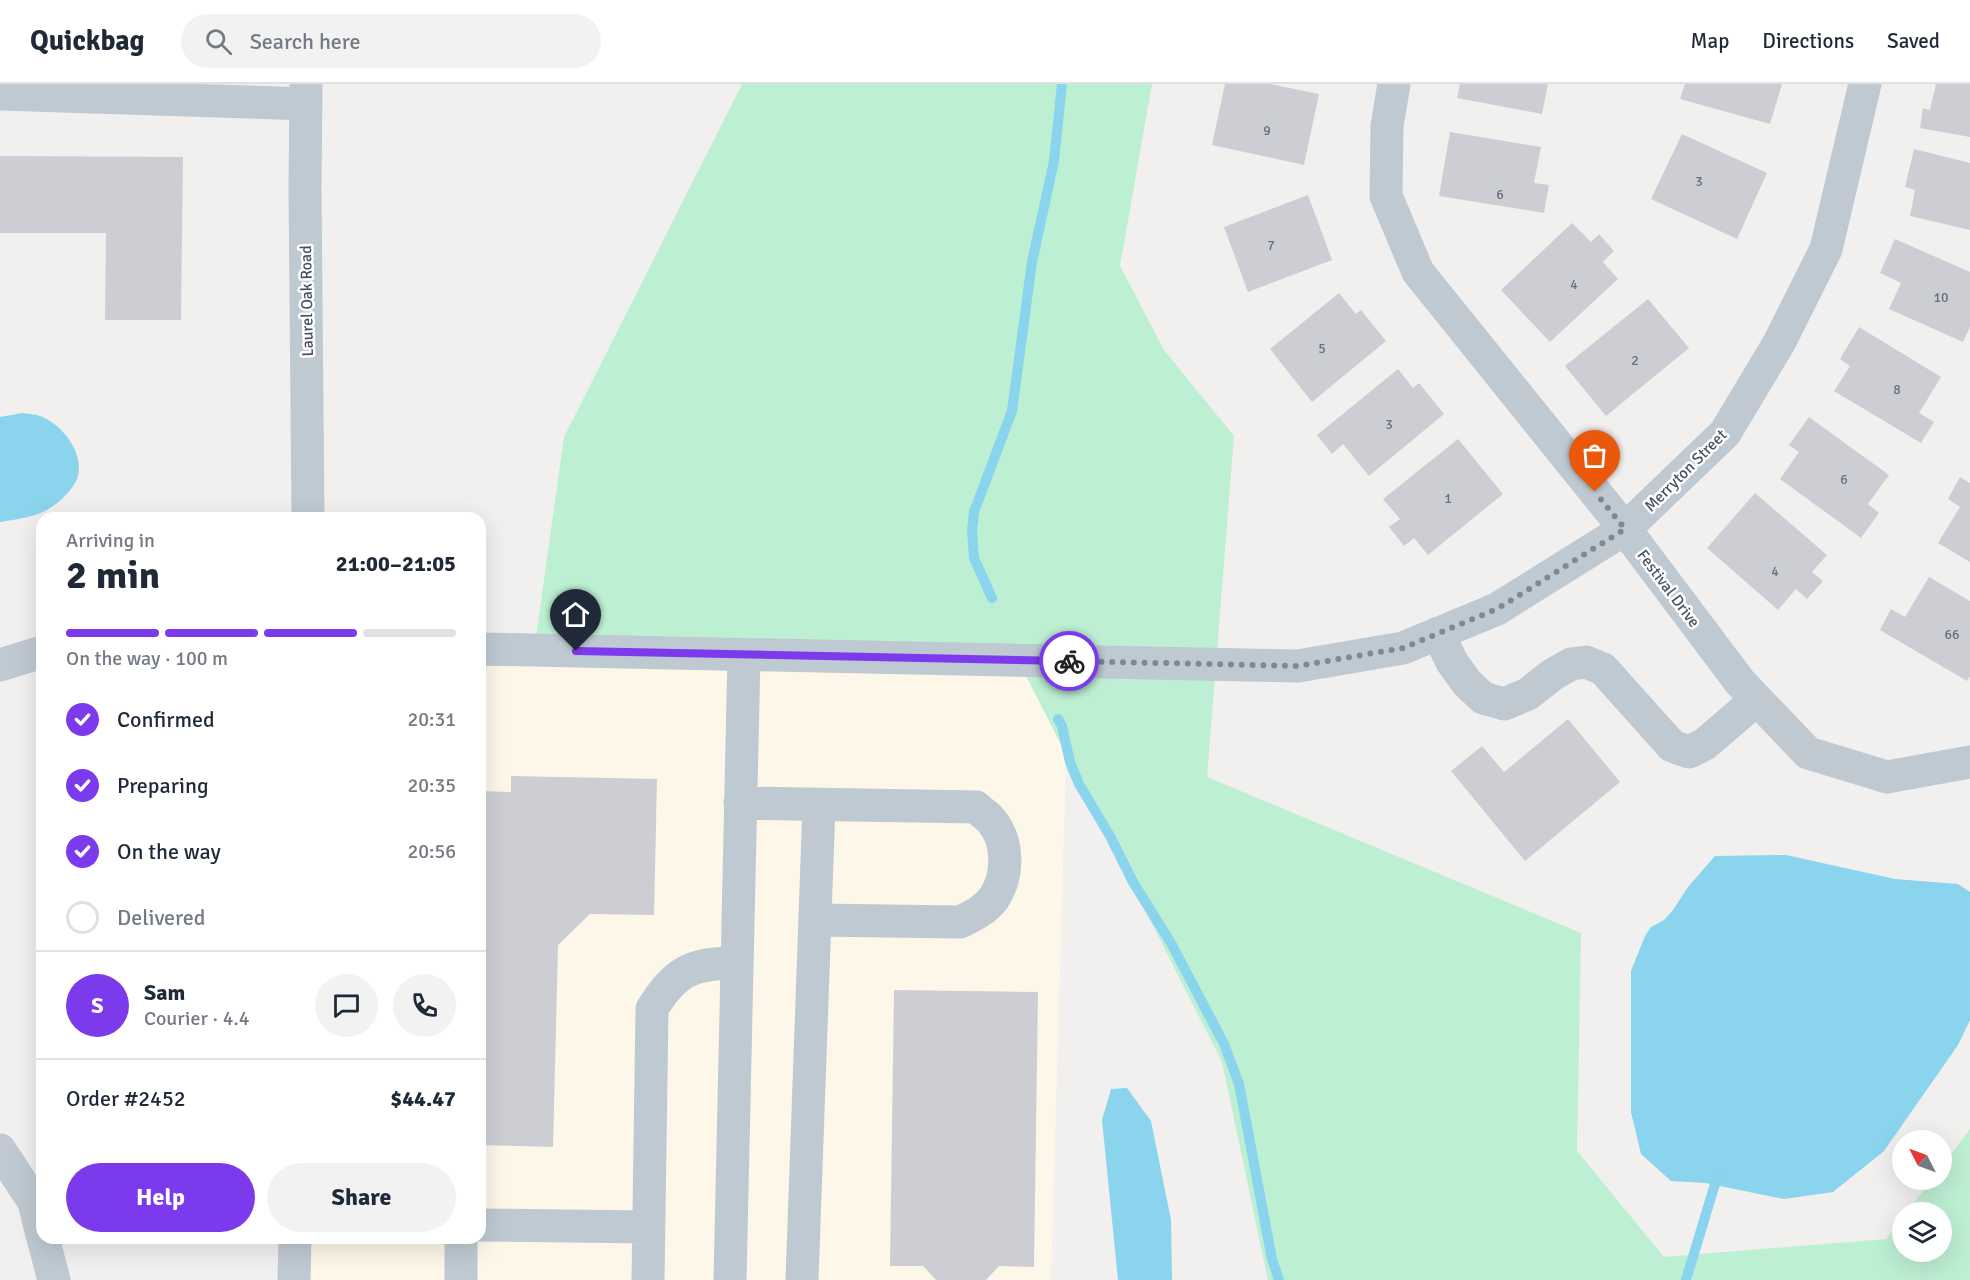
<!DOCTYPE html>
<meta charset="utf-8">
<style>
:root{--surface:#fff;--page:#f2f2f3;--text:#1f2937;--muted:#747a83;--line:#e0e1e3;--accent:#7c3aed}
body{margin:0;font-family:Signika,sans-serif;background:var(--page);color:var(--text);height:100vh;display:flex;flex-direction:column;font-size:22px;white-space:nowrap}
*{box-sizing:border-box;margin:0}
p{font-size:20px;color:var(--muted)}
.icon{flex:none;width:33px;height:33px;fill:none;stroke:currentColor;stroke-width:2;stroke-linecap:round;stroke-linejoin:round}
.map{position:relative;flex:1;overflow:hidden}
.panel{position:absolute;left:36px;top:428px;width:450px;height:732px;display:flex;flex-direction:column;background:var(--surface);border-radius:18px;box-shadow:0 6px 24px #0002}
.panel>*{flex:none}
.needle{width:39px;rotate:312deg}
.tools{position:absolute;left:1892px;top:1046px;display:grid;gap:12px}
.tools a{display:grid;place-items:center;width:60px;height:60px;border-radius:50%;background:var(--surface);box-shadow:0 6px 24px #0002;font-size:30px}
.pin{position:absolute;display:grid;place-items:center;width:51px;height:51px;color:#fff;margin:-62px -26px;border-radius:50% 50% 50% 0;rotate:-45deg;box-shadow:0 0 6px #0007}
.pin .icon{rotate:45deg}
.courier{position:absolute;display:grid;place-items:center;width:60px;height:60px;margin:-30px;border:4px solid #7c3aed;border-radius:50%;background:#fff;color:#222;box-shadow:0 2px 8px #0007}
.head em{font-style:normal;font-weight:700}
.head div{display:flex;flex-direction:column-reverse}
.head{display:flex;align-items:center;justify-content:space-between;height:102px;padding:0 30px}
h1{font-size:39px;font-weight:700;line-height:45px}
.bar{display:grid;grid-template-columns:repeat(4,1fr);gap:9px 6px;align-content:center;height:72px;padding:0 30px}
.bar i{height:8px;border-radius:4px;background:var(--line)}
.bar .active{background:var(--accent)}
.bar p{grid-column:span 4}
.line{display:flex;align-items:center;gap:15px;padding:0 30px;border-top:2px solid var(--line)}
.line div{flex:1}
.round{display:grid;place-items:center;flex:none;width:63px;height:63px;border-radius:32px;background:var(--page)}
ol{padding:0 30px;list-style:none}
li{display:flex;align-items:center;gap:18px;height:66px}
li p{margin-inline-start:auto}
li .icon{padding:6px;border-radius:50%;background:var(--accent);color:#fff;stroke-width:4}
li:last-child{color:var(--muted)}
li i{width:33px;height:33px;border:3px solid var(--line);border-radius:50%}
.primary-button{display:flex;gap:12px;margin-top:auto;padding:12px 30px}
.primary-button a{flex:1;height:69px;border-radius:36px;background:var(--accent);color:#fff;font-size:24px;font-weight:700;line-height:69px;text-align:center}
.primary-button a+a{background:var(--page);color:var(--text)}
header{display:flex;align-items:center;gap:36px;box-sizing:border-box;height:84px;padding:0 30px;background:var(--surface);border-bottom:2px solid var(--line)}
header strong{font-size:28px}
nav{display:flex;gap:33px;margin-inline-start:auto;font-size:21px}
.search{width:420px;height:54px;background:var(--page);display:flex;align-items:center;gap:15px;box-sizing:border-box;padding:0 21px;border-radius:33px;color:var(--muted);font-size:22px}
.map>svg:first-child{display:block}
</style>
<header>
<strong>Quickbag</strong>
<div class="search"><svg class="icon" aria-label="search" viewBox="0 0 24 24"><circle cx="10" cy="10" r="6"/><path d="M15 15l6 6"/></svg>Search here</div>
<nav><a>Map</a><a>Directions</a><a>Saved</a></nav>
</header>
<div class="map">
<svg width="1970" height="1196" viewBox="0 0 1970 1196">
<rect width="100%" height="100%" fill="#f2efef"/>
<!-- commercial -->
<path fill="#fcf7e8" d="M480,565L1069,577L1051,1196H294L295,1154H480Z"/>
<!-- green -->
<path fill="#bdefd3" d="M742,0H1152L1120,182L1164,266L1234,352L1207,693L1581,849L1577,1067L1664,1173L1886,1155L1902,1134V1167H1941V1128H1907L1932,1095H1941V1083L1970,1045V1196H1268L1222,978L1016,572L536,553L564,353Z"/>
<!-- water -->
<path fill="#8ad4ed" d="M22,329C28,330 35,330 40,332C62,340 86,370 77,395C73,405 62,416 53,422C38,433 18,435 0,438V333Z
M1786,771L1895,795L1958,800L1970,808V936L1958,961L1884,1067L1833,1108L1784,1115L1705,1099L1671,1097L1641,1070L1631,1028V887L1645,852L1651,843L1664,836L1673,826L1688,803L1715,772Z
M1127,1004L1151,1037L1171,1136L1172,1196H1118L1102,1036L1111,1005Z"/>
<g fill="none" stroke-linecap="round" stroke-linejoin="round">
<!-- stream -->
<path stroke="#8ad4ed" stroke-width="10" d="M992,514L974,474L972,447L974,428L1012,327L1032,178L1054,77L1062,0
M1058,635L1062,642L1070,678L1079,700L1110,752L1133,798L1171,859L1224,960L1239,1000L1272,1175L1279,1196
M1686,1196L1718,1090"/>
</g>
<!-- building -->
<path fill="#ccced4" d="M1225,0H1270L1319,10L1304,81L1212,61Z
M1460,0H1548L1542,30L1457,14Z
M1685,0H1782L1770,40L1680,15Z
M1936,0H1970V53L1920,44L1923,24L1930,26Z
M1450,48L1541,63L1534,99L1549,101L1544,129L1439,112Z
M1682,50L1767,89L1737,155L1651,115Z
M1914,65L1970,79V146L1910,132L1915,106L1905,103Z
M0,72L183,73L181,236H105L106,149H0Z
M1308,111L1332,176L1248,208L1224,143Z
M1572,139L1591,158L1599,150L1614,167L1603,178L1618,195L1550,258L1501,206Z
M1895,155L1970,188V243L1963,258L1889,225L1901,199L1880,189Z
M1339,209L1356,230L1361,226L1386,257L1312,318L1270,265Z
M1648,215L1689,264L1606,332L1565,282Z
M1859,243L1941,293L1919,329L1934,338L1921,359L1834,307L1850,282L1840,275Z
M1398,285L1413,304L1419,299L1444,330L1369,392L1343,360L1332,370L1317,351Z
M1809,333L1889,391L1868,420L1879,429L1861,454L1780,395L1799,368L1789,361Z
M1458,355L1503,410L1428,471L1414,454L1404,462L1389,443L1400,435L1383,415Z
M1960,393L1970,399V478L1938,459L1960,423L1948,415Z
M1755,409L1827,471L1812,488L1823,497L1807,515L1796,505L1778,526L1707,464Z
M1929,493L1970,517V592L1967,597L1880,546L1891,525L1905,533Z
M1568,635L1620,698L1525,777L1451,687L1482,662L1504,688Z
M511,692L657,695L654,831L590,830L558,861L553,1063L480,1061V707L511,708Z
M894,906L1038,908L1034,1183L999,1182L986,1196H936L923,1182H890Z"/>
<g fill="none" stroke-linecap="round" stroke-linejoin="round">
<!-- minor -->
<path stroke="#bfc9d1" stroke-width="33" d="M306,0L305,105L308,434
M1394,0L1387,42L1386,112L1418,188L1625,445L1740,598L1808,669L1887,693L1970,678
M0,10L306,20
M1438,549L1452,578L1467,599L1483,614L1504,620L1528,610L1552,591L1571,580L1586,578L1603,585L1672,662L1689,668L1705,660L1756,616
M480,565L1298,582L1403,564L1497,525L1625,445L1725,349L1779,259L1826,165L1865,0
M0,581L42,568
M740,719L976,723C980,727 986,731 990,735C1009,756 1009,791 994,814C985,826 973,832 960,838L815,836
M0,1066L34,1118L42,1151
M480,1141L648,1143
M43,1154L54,1196
M294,1196L295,1154
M461,1196V1154
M648,1196L652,925C675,887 692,879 737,879
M730,1196L744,571
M802,1196L819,721"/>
</g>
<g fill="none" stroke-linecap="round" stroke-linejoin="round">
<!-- done -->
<path stroke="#838890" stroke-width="6" stroke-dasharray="0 10.8" d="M1069,577L1298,582L1403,564L1497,525L1625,445L1595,408"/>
<!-- route -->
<path stroke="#7c3aed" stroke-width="8" d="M576,567L1069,577"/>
</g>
<g text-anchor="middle" stroke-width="5" stroke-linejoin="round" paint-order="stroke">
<!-- number labels -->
<g font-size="14" fill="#68707b">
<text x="1267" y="51">9</text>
<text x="1699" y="102">3</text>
<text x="1500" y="115">6</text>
<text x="1271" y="166">7</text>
<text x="1574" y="205">4</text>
<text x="1941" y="218">10</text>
<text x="1322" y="269">5</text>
<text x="1635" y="281">2</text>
<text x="1897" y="310">8</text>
<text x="1389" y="345">3</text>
<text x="1844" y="400">6</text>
<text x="1448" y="419">1</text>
<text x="1775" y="492">4</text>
<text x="1952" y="555">66</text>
</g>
<!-- street labels -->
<g font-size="16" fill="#47515d" stroke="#fff">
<text transform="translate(306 217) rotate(-91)" y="6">Laurel Oak Road</text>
<text transform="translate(1685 386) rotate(-45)" y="6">Merryton Street</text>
<text transform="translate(1669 504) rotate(53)" y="6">Festival Drive</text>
</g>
</g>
</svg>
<div class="tools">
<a><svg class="needle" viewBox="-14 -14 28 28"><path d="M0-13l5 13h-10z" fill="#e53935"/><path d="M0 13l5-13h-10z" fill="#747a83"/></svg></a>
<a><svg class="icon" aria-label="layers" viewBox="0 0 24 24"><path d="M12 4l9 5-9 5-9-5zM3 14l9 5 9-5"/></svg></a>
</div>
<div class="pin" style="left:1595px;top:408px;background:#ea580c"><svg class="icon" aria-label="bag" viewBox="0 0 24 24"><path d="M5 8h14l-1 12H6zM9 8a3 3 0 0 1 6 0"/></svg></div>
<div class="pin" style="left:576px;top:567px;background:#1f2937"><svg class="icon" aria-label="home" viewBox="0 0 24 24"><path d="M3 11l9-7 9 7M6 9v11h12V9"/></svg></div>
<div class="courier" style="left:1069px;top:577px"><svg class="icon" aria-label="bike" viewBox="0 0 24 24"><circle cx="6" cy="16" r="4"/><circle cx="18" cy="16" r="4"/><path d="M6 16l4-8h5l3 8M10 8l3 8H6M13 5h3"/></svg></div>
<section class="panel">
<div class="head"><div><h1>2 min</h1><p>Arriving in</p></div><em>21:00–21:05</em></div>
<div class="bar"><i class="active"></i><i class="active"></i><i class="active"></i><i></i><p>On the way · 100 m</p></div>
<ol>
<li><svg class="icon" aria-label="check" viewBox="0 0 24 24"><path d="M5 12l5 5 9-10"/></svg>Confirmed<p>20:31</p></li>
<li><svg class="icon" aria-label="check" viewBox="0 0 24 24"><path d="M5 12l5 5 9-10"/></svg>Preparing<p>20:35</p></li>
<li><svg class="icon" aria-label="check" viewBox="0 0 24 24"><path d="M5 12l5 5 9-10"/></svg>On the way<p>20:56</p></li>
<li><i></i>Delivered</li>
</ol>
<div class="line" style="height:108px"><b class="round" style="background:var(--accent);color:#fff">S</b><div><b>Sam</b><p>Courier · 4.4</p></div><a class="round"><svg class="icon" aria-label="chat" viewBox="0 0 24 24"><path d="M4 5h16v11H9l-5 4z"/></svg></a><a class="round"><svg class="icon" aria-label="phone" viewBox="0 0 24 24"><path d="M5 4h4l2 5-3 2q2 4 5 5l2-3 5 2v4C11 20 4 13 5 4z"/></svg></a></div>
<div class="line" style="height:78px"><div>Order #2452</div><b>$44.47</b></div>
<div class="primary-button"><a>Help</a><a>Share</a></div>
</section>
</div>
